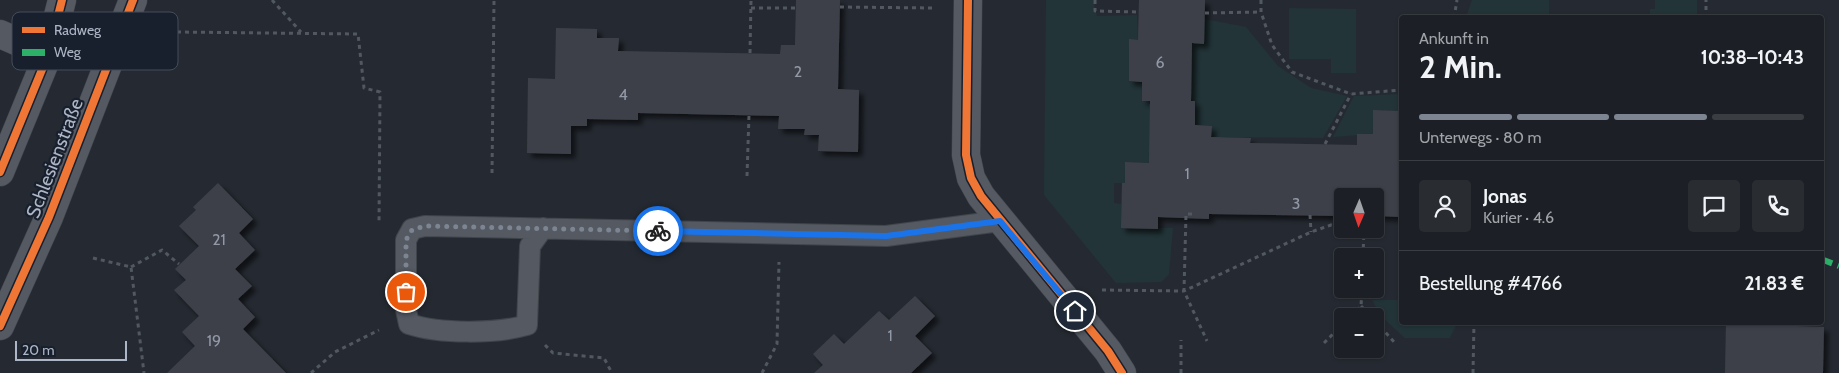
<!DOCTYPE html>
<html lang="de">
<meta charset="utf-8">
<style>
:root{--surface:#1c2026;--page:#292d32;--text:#f1f3f6;--muted:#a0a3a7;--line:#3a3e43;--accent:#7d8592}
body{margin:0;font-family:Cabin,sans-serif;background:var(--page);color:var(--text);height:100vh;display:flex;flex-direction:column;font-size:19px;white-space:nowrap}
*{box-sizing:border-box;margin:0}
p{font-size:16px;color:var(--muted)}
.icon{flex:none;width:28px;height:28px;fill:none;stroke:currentColor;stroke-width:2;stroke-linecap:round;stroke-linejoin:round}
.map{position:relative;flex:1;overflow:hidden}
.sheet{position:absolute;left:1399px;top:15px;width:425px;height:310px;display:flex;flex-direction:column;background:var(--surface);border-radius:5px;box-shadow:0 1px 4px #0004,0 0 0 1px var(--line)}
.sheet>*{flex:none}
.needle{width:32px;rotate:182deg}
.buttons{position:absolute;left:1334px;top:188px;display:grid;gap:10px}
.buttons a{display:grid;place-items:center;width:50px;height:50px;border-radius:5px;background:var(--surface);box-shadow:0 1px 4px #0004,0 0 0 1px var(--line);font-size:25px}
.scale{position:absolute;left:15px;bottom:12px;width:112px;box-sizing:border-box;padding-left:5px;border:2px solid #adb6c6;border-top:0;font-size:14px;line-height:18px;white-space:nowrap;color:#adb6c6;-webkit-text-stroke:4px #19202d;paint-order:stroke}
.pin{position:absolute;display:grid;place-items:center;width:42px;height:42px;color:#fff;margin:-21px;border:2px solid #fff;border-radius:50%;box-shadow:0 1px 5px #0007}
.courier{position:absolute;display:grid;place-items:center;width:50px;height:50px;margin:-25px;border:4px solid #1a73e8;border-radius:50%;background:#fff;color:#222;box-shadow:0 1px 6px #0007}
.summary em{font-style:normal;font-weight:700}
.summary div{display:flex;flex-direction:column-reverse}
.summary{display:flex;align-items:center;justify-content:space-between;height:85px;padding:0 20px}
h1{font-size:32px;font-weight:700;line-height:38px}
.bar{display:grid;grid-template-columns:repeat(4,1fr);gap:8px 5px;align-content:center;height:60px;padding:0 20px}
.bar i{height:6px;border-radius:4px;background:var(--line)}
.bar .current{background:var(--accent)}
.bar p{grid-column:span 4}
.line{display:flex;align-items:center;gap:12px;padding:0 20px;border-top:1px solid var(--line)}
.line div{flex:1}
.round{display:grid;place-items:center;flex:none;width:52px;height:52px;border-radius:5px;background:var(--page)}
.map>svg:first-child{display:block}
</style>
<div class="map">
<svg width="1839" height="373" viewBox="0 0 1839 373">
<defs>
<filter id="shadow"><feDropShadow dx="4.5" dy="4.5" stdDeviation="2.5" flood-color="#0009"/></filter>
</defs>
<rect width="100%" height="100%" fill="#252a32"/>
<!-- green -->
<path fill="#223438" d="M1046,0H1093L1097,16L1137,15L1138,40H1129V81L1142,82L1157,101L1149,163L1125,162V183H1114V203L1121,204V228H1173L1169,274L1161,282L1116,283L1044,195Z
M1472,0H1549V17H1466Z
M1655,0H1697V17H1650V9H1655Z
M1289,8L1356,9V73H1331V59H1289Z
M1204,19L1246,27L1278,66L1311,88L1347,96L1323,138L1211,137L1212,126L1195,125V102L1188,101L1192,81V43L1204,44Z
M1401,94V111L1373,110V134L1333,137L1354,96Z
M1372,300H1401V322L1457,323L1450,338H1405L1382,317Z"/>
<!-- building -->
<path fill="#3d4149" filter="url(#shadow)" d="M796,0H840L838,89L859,90L858,152L818,151L819,135H804L805,129H778L779,116L638,113V120L587,119V126H571V154L527,153L528,78L555,79L556,28L597,29V38H619L618,51L780,54L781,45H795Z
M1139,0H1205L1204,44L1192,43L1191,101H1195V125L1212,126L1211,137L1251,138L1250,143L1357,145V134H1373V110L1401,111V217L1375,216V196H1342V216L1209,214V219L1158,217V229L1121,228L1122,183H1125V162L1149,163L1150,101H1142V82L1129,81V39L1138,40Z
M218,183L253,219L239,233L255,250L235,269L252,286L238,299L255,317L243,329L286,373H167L195,346L182,332L199,316L174,290L186,280L175,269L199,246L179,226L196,210L193,207Z
M915,296L935,316L915,336L932,353L911,373H814L823,365L813,354L834,334L844,344L879,311L889,320Z
M1726,322H1796V326L1824,327L1823,373H1725Z"/>
<g fill="none" stroke-linecap="round" stroke-linejoin="round">
<!-- service casing -->
<g stroke="#40454b" stroke-width="22">
<path id="service" d="M543,228L530,246L527,325C496,334 439,334 409,324L406,310V240L412,229L425,226L886,236L1000,221"/>
</g>
<!-- minor casing -->
<g stroke="#40454b" stroke-width="29">
<path id="minor" d="M968,0L966,155L971,178L981,196L1108,351L1122,373
M0,34L48,55"/>
</g>
<!-- tertiary casing -->
<g stroke="#40454b" stroke-width="29">
<path id="tertiary" d="M0,172L48,55L62,0
M0,326L49,217L133,0"/>
</g>
<!-- path -->
<path stroke="#52585f" stroke-width="3" stroke-dasharray="4 4" stroke-linecap="butt" d="M272,0L301,32
M1095,0V11L1139,12
M1261,0V12L1272,45L1292,72L1351,94L1401,90
M840,7L934,8
M751,8H796
M1205,13L1261,12
M1454,18L1457,0
M1706,18V0
M177,32L358,34L364,88L380,92L379,224
M750,53L751,0
M1325,144L1351,94
M492,173L494,0
M747,176L749,115
M1192,214H1186L1184,291L1207,341
M1310,215L1311,232
M1363,256L1364,229
M93,258L131,267L144,373
M131,267L162,250L179,264
M1102,290L1184,291L1311,232L1331,225L1342,226
M1361,306L1371,316
M1351,316L1361,306L1362,289
M1375,321L1396,344
M1324,343L1342,325
M545,345L553,353L604,358L612,373
M311,373L335,352L379,330
M762,373L777,344L779,262
M1181,373V340
M1473,373L1474,322"/>
<!-- service -->
<use href="#service" stroke="#545962" stroke-width="20"/>
<!-- minor -->
<use href="#minor" stroke="#545962" stroke-width="28"/>
<!-- tertiary -->
<use href="#tertiary" stroke="#545962" stroke-width="28"/>
<!-- quiet -->
<path stroke="#2db169" stroke-width="6" stroke-dasharray="12 6" stroke-linecap="butt" d="M1821,259L1839,266"/>
<!-- cycleway casing -->
<g stroke="#19202d" stroke-width="11">
<path id="cycleway" d="M968,0L966,155L971,178L981,196L1108,351L1122,373
M0,172L48,55L62,0
M0,326L49,217L133,0"/>
</g>
<!-- cycleway -->
<use href="#cycleway" stroke="#f07635" stroke-width="8"/>
</g>
<g fill="none" stroke-linecap="round" stroke-linejoin="round">
<!-- done -->
<path stroke="#7d8592" stroke-width="5" stroke-dasharray="0 9" d="M406,292V240L412,230L425,226L658,231"/>
<!-- route -->
<path stroke="#1a73e8" stroke-width="6" d="M658,231L886,236L1000,221L1075,311"/>
</g>
<g text-anchor="middle" stroke-width="4.5" stroke-linejoin="round" paint-order="stroke">
<!-- number labels -->
<g font-size="16" fill="#9199a7">
<text x="1160" y="68">6</text>
<text x="798" y="77">2</text>
<text x="623" y="100">4</text>
<text x="1187" y="179">1</text>
<text x="1296" y="209">3</text>
<text x="219" y="245">21</text>
<text x="890" y="341">1</text>
<text x="214" y="346">19</text>
</g>
<!-- street labels -->
<g font-size="19" fill="#adb6c6" stroke="#19202d">
<text transform="translate(54 158) rotate(-69)" y="7">Schlesienstraße</text>
</g>
</g>
<!-- legend -->
<rect x="12" y="12" width="166" height="58" rx="8" fill="#19202d" stroke="#454d5b" stroke-width="1"/>
<rect x="22" y="27" width="23" height="6" fill="#f07635"/>
<rect x="22" y="49" width="23" height="7" fill="#2db169"/>
<g font-size="14" fill="#adb6c6">
<text x="54" y="35">Radweg</text>
<text x="54" y="57">Weg</text>
</g>
</svg>
<div class="buttons">
<a><svg class="needle" viewBox="-14 -14 28 28"><path d="M0-13l5 13h-10z" fill="#e53935"/><path d="M0 13l5-13h-10z" fill="#a0a3a7"/></svg></a>
<a>+</a>
<a>−</a>
</div>
<div class="scale">20 m</div>
<div class="pin" style="left:406px;top:292px;background:#ea580c"><svg class="icon" aria-label="bag" viewBox="0 0 24 24"><path d="M5 8h14l-1 12H6zM9 8a3 3 0 0 1 6 0"/></svg></div>
<div class="pin" style="left:1075px;top:311px;background:#1f2937"><svg class="icon" aria-label="home" viewBox="0 0 24 24"><path d="M3 11l9-7 9 7M6 9v11h12V9"/></svg></div>
<div class="courier" style="left:658px;top:231px"><svg class="icon" aria-label="bike" viewBox="0 0 24 24"><circle cx="6" cy="16" r="4"/><circle cx="18" cy="16" r="4"/><path d="M6 16l4-8h5l3 8M10 8l3 8H6M13 5h3"/></svg></div>
<section class="sheet">
<div class="summary"><div><h1>2 Min.</h1><p>Ankunft in</p></div><em>10:38–10:43</em></div>
<div class="bar"><i class="current"></i><i class="current"></i><i class="current"></i><i></i><p>Unterwegs · 80 m</p></div>
<div class="line" style="height:90px"><a class="round"><svg class="icon" aria-label="person" viewBox="0 0 24 24"><circle cx="12" cy="8" r="4"/><path d="M4 21q1-7 8-7t8 7"/></svg></a><div><b>Jonas</b><p>Kurier · 4.6</p></div><a class="round"><svg class="icon" aria-label="chat" viewBox="0 0 24 24"><path d="M4 5h16v11H9l-5 4z"/></svg></a><a class="round"><svg class="icon" aria-label="phone" viewBox="0 0 24 24"><path d="M5 4h4l2 5-3 2q2 4 5 5l2-3 5 2v4C11 20 4 13 5 4z"/></svg></a></div>
<div class="line" style="height:65px"><div>Bestellung #4766</div><b>21.83 €</b></div>
</section>
</div>
